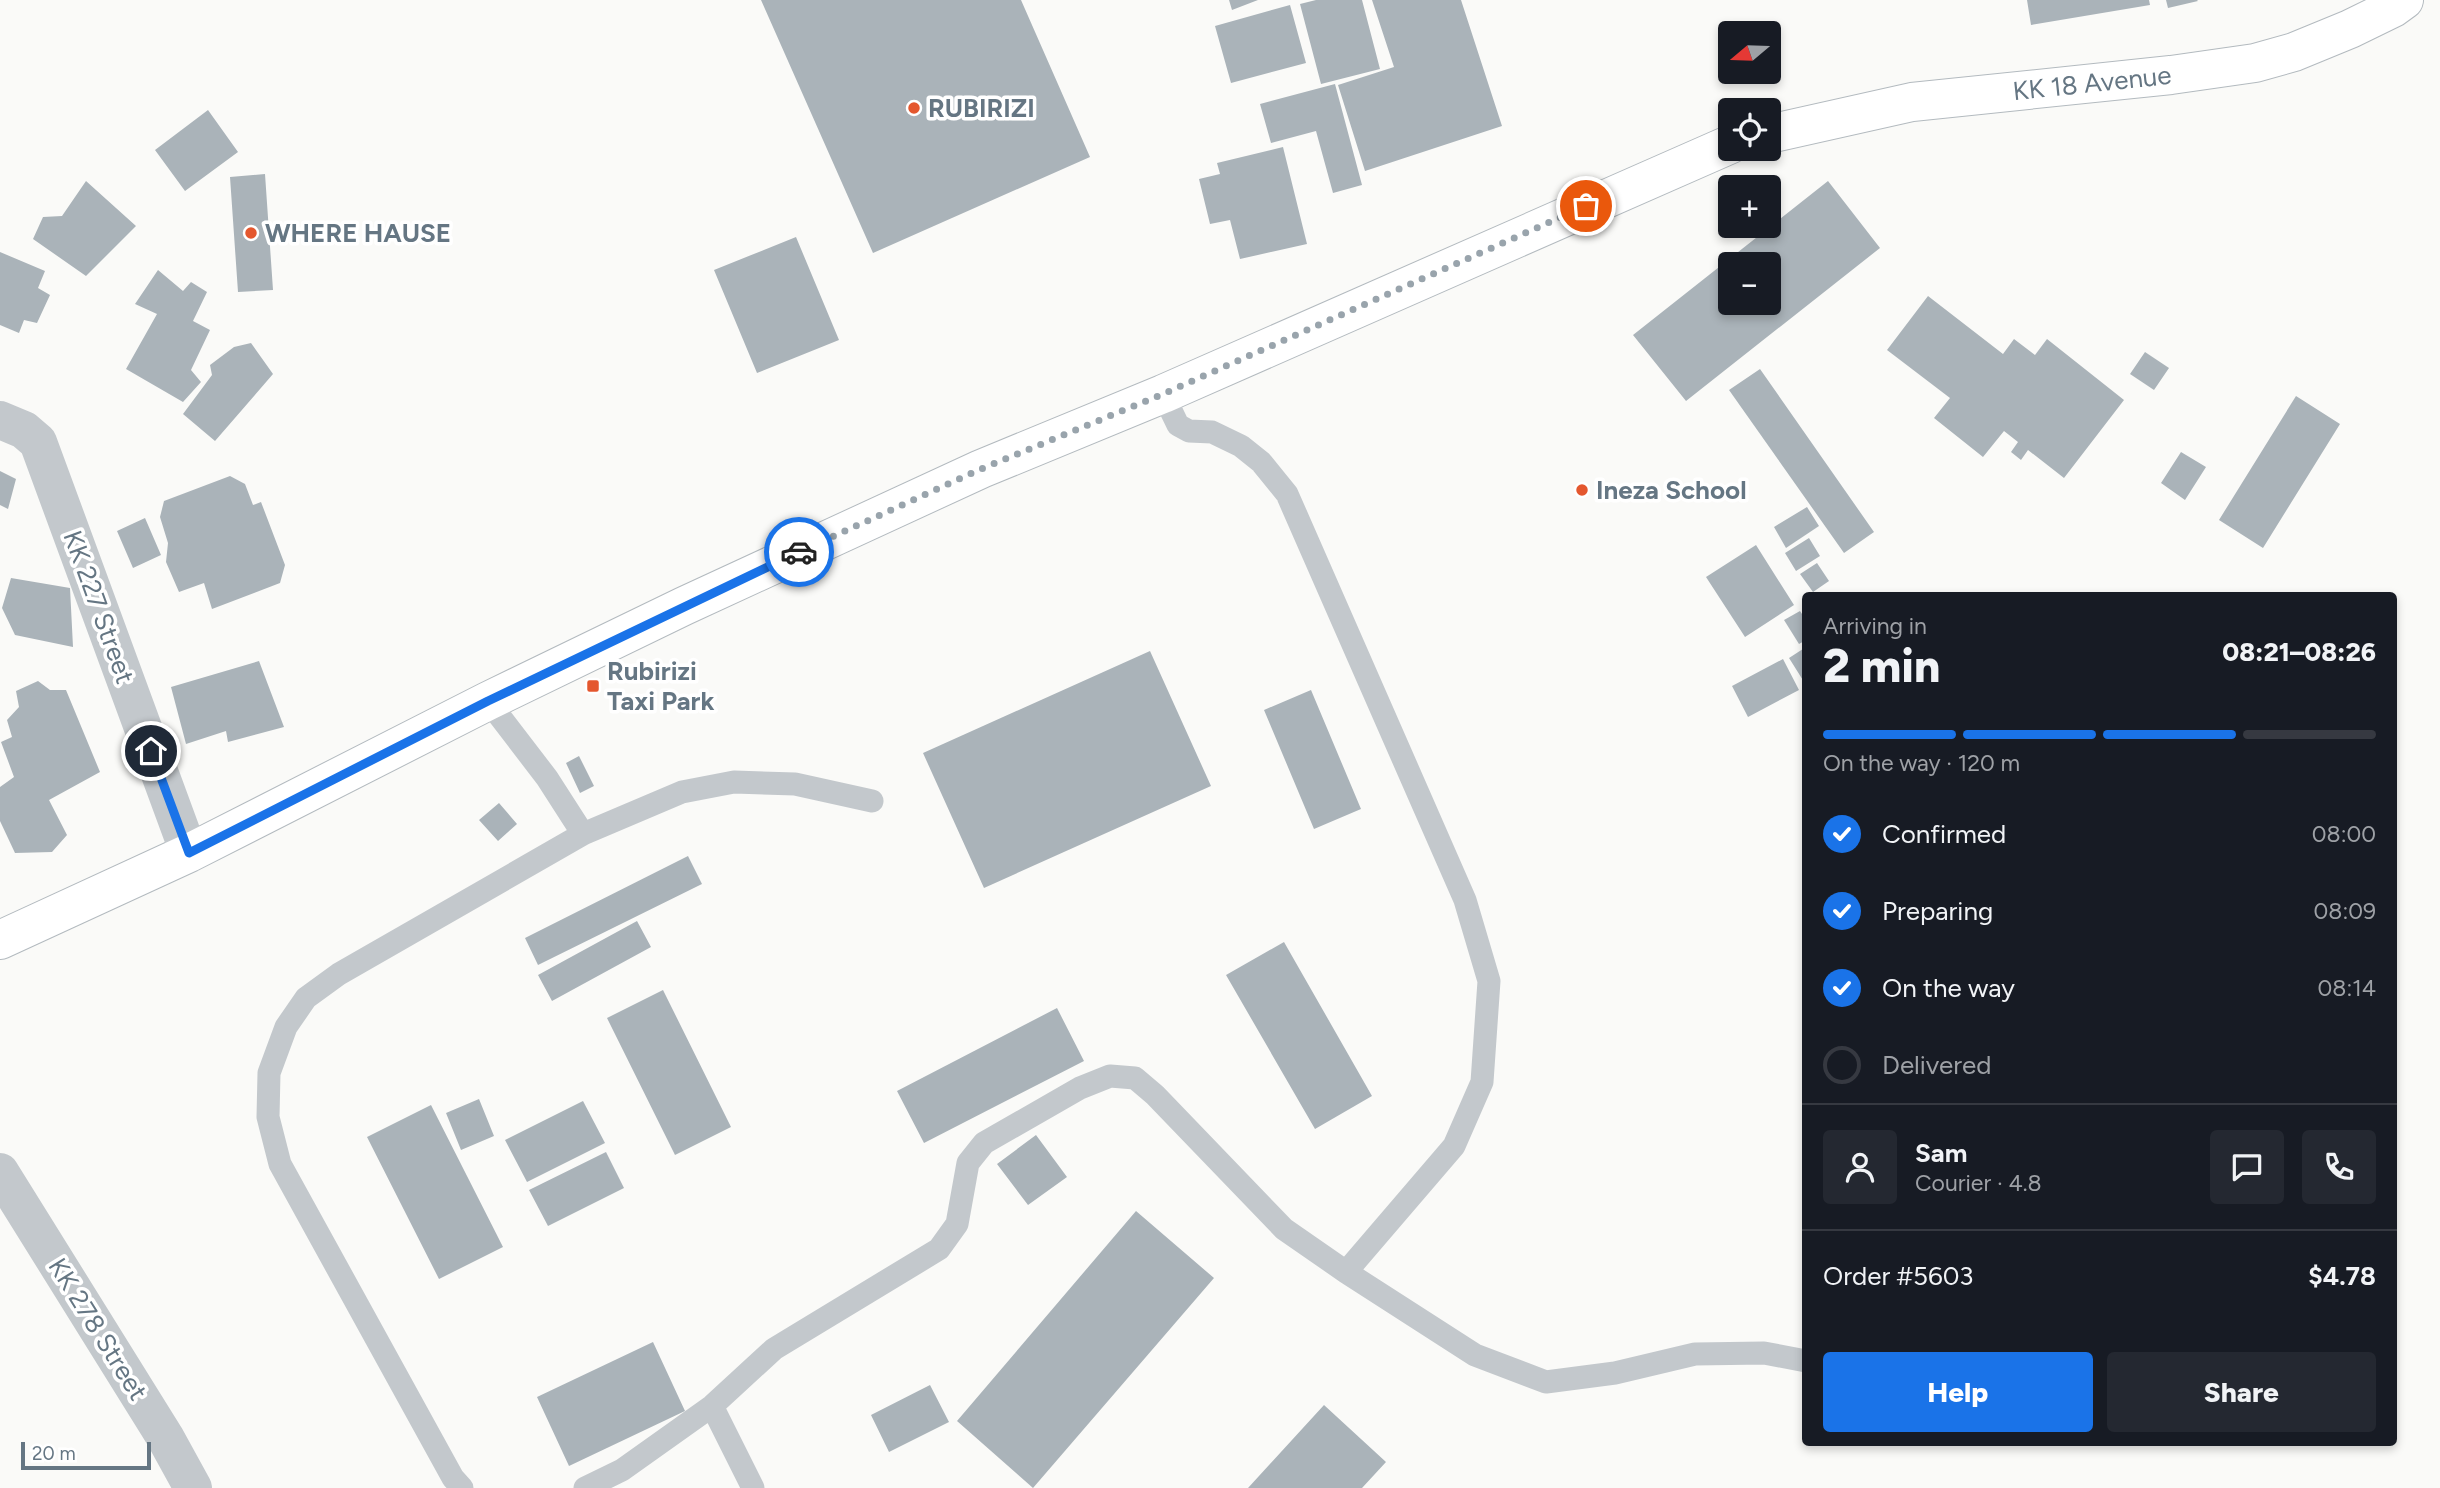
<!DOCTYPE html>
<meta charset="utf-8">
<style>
:root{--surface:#171b24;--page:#242831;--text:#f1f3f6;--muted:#9ea1a6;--line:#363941;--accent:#1a73e8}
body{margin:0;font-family:Figtree,sans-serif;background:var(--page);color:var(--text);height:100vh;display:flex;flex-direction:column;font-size:26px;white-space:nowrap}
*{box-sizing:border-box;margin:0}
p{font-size:23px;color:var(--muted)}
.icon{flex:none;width:38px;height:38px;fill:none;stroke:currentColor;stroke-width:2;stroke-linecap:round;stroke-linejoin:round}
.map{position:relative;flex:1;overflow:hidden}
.side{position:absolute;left:1802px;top:592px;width:595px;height:854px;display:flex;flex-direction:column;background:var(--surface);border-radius:7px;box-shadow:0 4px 10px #0003}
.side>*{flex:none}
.needle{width:46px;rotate:251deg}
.tools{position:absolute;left:1718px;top:21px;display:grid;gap:14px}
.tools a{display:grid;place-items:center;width:63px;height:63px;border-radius:7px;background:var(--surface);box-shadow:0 4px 10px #0003;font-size:35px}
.scale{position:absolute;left:21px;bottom:18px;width:130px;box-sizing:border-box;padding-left:7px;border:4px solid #657683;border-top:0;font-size:19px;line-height:24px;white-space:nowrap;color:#657683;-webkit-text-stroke:5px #fff;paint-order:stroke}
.pin{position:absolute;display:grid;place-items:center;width:60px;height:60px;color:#fff;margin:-30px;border:4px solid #fff;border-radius:50%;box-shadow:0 2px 7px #0007}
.courier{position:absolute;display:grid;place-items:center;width:70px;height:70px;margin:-35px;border:5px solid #1a73e8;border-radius:50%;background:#fff;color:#222;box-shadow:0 2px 9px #0007}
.headline em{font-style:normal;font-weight:800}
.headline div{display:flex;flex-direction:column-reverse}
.headline{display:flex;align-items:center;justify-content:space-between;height:119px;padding:0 21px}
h1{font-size:46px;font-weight:800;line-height:52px}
.bar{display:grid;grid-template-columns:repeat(4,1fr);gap:10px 7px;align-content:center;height:84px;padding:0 21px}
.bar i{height:9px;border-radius:5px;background:var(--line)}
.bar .selected{background:var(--accent)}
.bar p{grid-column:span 4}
.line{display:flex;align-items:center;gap:18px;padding:0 21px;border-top:2px solid var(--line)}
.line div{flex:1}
.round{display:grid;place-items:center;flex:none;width:74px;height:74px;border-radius:7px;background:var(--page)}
ol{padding:0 21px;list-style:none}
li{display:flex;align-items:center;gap:21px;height:77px}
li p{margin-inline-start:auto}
li .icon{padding:7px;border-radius:50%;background:var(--accent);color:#fff;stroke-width:4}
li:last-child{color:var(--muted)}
li i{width:38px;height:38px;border:4px solid var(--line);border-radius:50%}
.button{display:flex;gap:14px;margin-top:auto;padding:14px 21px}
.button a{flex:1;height:80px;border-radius:7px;background:var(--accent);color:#fff;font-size:28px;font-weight:800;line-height:80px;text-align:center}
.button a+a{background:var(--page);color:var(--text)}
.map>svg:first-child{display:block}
</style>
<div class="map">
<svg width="2440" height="1488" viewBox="0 0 2440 1488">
<rect width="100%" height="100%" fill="#fafaf8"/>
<!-- building -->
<path fill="#aab3b9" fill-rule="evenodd" d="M761,0H1021L1090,157L873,253Z
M1229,0H1258L1232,10Z
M1316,0H1362L1380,69L1321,84L1300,4Z
M1372,0H1461L1502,126L1365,171L1338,85L1394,67Z
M2027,0H2149L2150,5L2031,25Z
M2166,0H2197L2198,1L2168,8Z
M1290,5L1306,63L1231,83L1215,26Z
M1335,84L1362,185L1333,193L1316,131L1271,143L1260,104Z
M208,110L238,152L185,191L155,150Z
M1283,147L1307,244L1240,259L1230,220L1210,224L1199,179L1220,174L1217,163Z
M265,174L273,290L238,292L230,177Z
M86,181L136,226L86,276L33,239L43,217L62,216Z
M1828,181L1880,248L1686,401L1633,335ZM1731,264H1769V303H1731Z
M796,237L839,340L757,373L714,270Z
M0,252L45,271L38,288L50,295L37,323L24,320L19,333L0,325Z
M158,270L183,291L191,282L207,292L193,321L210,330L191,370L201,382L183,402L126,369L157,314L135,304Z
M1928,296L2003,354L2014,339L2035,355L2047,339L2124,400L2064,478L2028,450L2021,460L2011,452L2018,442L2004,431L1983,457L1934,418L1950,398L1887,350Z
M251,343L273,374L215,441L183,414L212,375L210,365L234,347Z
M2145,352L2169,368L2154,390L2130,374Z
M1760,369L1874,532L1844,553L1729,390Z
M2296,396L2340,424L2263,548L2219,520Z
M2181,452L2206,467L2185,500L2161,483Z
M0,471L16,479L8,509L0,505Z
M230,476L245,484L253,505L261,502L285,565L280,583L212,609L204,583L179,592L166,562L168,543L160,517L164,501Z
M1807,507L1819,526L1786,548L1774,527Z
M145,518L161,555L133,568L117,531Z
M1809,538L1820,556L1796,571L1785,553Z
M1756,545L1794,605L1745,637L1706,577Z
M1817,563L1829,581L1813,592L1800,574Z
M11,578L70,588L73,647L15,635L2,608Z
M1800,611L1806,620V640L1799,644L1784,620Z
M1806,647V685L1789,658Z
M1150,651L1211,786L984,888L923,753Z
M1783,659L1799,690L1748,717L1732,686Z
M259,661L284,727L228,742L226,731L186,744L171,687Z
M38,681L50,690H66L100,772L49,800L67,835L52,852L15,853L0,821V787L14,777L1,742L12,737L7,720L19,707L16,691Z
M1311,690L1361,809L1314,829L1264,710Z
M579,756L594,786L580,793L566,763Z
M499,803L517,824L498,841L479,820Z
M688,856L702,884L538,965L525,938Z
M637,921L651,947L552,1001L538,975Z
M1284,942L1372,1096L1315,1129L1226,975Z
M663,990L731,1127L675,1155L607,1018Z
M1057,1008L1084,1061L924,1143L897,1091Z
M479,1099L494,1136L461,1150L446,1113Z
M583,1101L605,1143L527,1182L505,1140Z
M431,1105L503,1247L439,1279L367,1137Z
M1036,1135L1067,1177L1028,1205L997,1164Z
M606,1152L624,1188L548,1226L529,1190Z
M1136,1211L1214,1278L1033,1488L957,1421Z
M653,1342L685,1411L569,1466L537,1397Z
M930,1385L949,1422L889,1452L871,1415Z
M1324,1405L1386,1462L1362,1488H1248Z"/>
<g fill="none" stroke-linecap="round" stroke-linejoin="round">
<!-- secondary casing -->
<g stroke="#b3babf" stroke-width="40">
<path id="secondary" d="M1769,134L1912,102L2171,75L2255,63L2294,52L2350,29L2393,8L2404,0
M0,940L189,853L488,701L684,606L981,469L1163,394L1731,144"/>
</g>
<!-- service -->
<path stroke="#c3c8cc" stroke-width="23" d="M1163,394L1178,425L1189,431L1212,432L1241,446L1261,462L1287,494L1465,900L1489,981L1482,1082L1454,1146L1346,1272
M488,701L547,778L583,834
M712,1406L753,1488
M462,1488L453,1478L280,1164L268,1117L269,1073L286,1027L306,998L339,974L583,834L682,792L734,782L795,784L872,801
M585,1488L622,1470L712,1406L774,1349L939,1249L957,1224L968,1163L984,1143L1080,1088L1110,1076L1135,1078L1155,1095L1284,1229L1346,1272L1475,1355L1546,1382L1615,1373L1695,1354L1764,1353L1806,1361"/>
<!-- minor -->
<path stroke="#c3c8cc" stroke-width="38" d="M0,420L24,430L38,442L189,853
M0,1172L165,1437L193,1488"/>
<!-- secondary -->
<use href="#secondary" stroke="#fff" stroke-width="38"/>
</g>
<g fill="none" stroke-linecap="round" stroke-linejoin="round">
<!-- done -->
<path stroke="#99a4ac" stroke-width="7" stroke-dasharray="0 12.6" d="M799,552L981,469L1163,394L1586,206"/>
<!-- route -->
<path stroke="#1a73e8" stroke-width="9" d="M151,751L189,853L488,701L799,552"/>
</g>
<!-- markers -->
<g fill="#e4572e" stroke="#fff" stroke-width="2.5">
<circle cx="914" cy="108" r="7"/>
<circle cx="251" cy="233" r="7"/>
<circle cx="1582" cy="490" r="7"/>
<rect x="586" y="679" width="14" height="14" rx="3.5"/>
</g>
<g text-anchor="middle" stroke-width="7" stroke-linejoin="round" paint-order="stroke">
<!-- street labels -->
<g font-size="26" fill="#657683" stroke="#fff">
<text transform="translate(2092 83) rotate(-6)" y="9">KK 18 Avenue</text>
<text transform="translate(99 607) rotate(70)" y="9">KK 227 Street</text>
<text transform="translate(98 1329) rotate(58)" y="9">KK 278 Street</text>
</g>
<!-- poi labels -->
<g font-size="26" font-weight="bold" fill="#657683" stroke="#fff" text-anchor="start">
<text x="928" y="117">RUBIRIZI</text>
<text x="265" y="242">WHERE HAUSE</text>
<text x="1596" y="499">Ineza School</text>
<text x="607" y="680">Rubirizi<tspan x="607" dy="30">Taxi Park</tspan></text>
</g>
</g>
</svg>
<div class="tools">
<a><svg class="needle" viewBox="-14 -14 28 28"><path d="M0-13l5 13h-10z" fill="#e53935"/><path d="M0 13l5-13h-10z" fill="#9ea1a6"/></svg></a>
<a><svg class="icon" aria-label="locate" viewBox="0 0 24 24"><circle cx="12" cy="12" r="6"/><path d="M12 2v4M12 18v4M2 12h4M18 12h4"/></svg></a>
<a>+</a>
<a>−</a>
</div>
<div class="scale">20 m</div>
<div class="pin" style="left:1586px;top:206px;background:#ea580c"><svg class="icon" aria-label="bag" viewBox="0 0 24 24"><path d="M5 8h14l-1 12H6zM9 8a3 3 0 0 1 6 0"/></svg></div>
<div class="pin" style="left:151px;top:751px;background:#1f2937"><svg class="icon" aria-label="home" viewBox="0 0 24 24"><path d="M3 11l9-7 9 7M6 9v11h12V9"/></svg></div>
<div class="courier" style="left:799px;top:552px"><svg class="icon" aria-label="car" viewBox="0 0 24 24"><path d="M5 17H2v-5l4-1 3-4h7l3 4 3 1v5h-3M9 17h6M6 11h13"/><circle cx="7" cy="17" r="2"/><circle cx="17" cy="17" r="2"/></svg></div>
<section class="side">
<div class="headline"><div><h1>2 min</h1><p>Arriving in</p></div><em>08:21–08:26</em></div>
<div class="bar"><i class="selected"></i><i class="selected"></i><i class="selected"></i><i></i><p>On the way · 120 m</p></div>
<ol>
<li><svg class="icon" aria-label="check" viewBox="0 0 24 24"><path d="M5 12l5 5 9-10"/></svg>Confirmed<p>08:00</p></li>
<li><svg class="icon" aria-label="check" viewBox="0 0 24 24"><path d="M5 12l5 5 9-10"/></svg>Preparing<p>08:09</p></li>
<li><svg class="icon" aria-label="check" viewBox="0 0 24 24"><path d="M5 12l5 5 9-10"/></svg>On the way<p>08:14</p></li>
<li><i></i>Delivered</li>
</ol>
<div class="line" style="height:126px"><a class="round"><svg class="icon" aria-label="person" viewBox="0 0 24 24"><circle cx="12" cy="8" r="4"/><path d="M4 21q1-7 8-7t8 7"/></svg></a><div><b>Sam</b><p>Courier · 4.8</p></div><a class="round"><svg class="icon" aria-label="chat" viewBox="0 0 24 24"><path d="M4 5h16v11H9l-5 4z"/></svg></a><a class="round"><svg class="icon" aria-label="phone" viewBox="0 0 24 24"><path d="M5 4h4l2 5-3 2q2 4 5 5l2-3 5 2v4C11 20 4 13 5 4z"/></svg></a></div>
<div class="line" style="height:91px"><div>Order #5603</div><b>$4.78</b></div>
<div class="button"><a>Help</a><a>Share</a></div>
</section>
</div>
